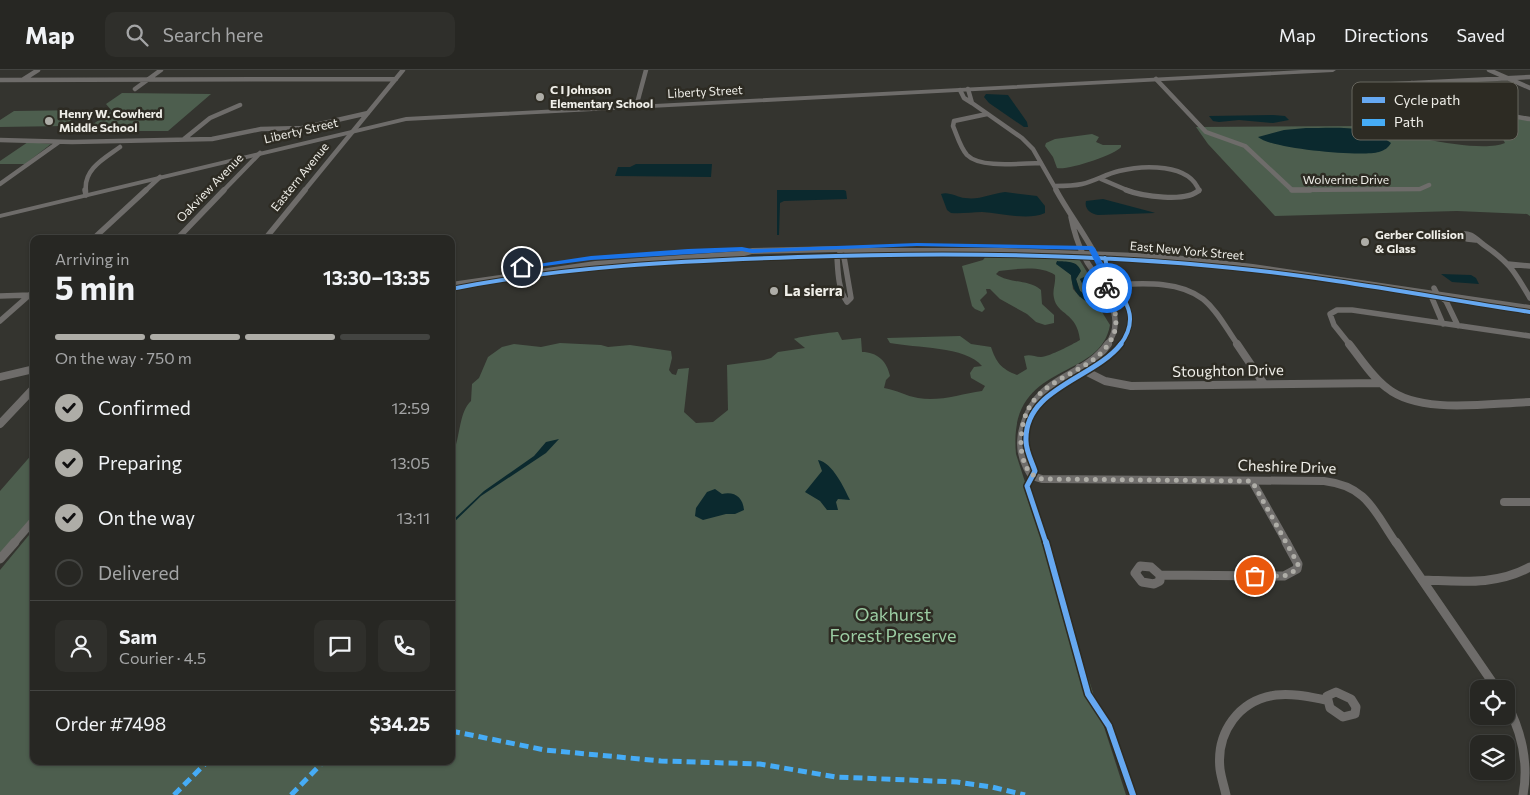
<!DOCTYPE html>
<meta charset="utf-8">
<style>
:root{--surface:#272723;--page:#2f2f2b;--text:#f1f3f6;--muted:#a4a5a6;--line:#434441;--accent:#aeada7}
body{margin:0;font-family:Commissioner,sans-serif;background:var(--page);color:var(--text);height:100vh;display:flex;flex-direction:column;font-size:19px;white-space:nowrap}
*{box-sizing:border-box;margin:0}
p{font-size:16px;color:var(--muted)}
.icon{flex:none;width:28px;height:28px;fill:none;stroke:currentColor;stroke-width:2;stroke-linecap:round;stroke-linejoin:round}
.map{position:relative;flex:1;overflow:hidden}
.sheet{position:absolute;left:30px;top:165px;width:425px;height:530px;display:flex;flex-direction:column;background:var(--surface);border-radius:10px;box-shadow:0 1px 4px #0004,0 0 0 1px var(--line)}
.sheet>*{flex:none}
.tools{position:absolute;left:1470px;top:610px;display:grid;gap:10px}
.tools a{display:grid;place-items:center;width:45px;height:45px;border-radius:10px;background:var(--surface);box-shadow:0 1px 4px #0004,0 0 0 1px var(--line);font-size:25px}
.pin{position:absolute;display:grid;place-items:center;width:42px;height:42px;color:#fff;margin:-21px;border:2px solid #fff;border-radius:50%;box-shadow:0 1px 5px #0007}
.courier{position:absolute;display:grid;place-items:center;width:50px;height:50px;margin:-25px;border:4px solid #1a73e8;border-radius:50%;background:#fff;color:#222;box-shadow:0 1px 6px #0007}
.headline em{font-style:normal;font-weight:700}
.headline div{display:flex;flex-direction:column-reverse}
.headline{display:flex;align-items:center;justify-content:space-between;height:85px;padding:0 25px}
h1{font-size:32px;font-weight:700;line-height:38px}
.bar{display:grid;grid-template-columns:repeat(4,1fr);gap:8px 5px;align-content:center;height:60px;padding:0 25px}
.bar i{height:6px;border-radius:4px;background:var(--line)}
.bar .active{background:var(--accent)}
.bar p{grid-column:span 4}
.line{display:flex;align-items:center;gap:12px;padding:0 25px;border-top:1px solid var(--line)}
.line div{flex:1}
.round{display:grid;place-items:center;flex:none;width:52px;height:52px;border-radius:10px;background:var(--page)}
ol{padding:0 25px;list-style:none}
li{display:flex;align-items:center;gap:15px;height:55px}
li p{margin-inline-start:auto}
li .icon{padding:5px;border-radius:50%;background:var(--accent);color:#111;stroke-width:4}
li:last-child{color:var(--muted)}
li i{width:28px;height:28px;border:2px solid var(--line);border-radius:50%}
header{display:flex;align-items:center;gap:30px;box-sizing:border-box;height:70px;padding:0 25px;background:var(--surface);border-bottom:1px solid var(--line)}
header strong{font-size:24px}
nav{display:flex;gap:28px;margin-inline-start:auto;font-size:18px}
.search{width:350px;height:45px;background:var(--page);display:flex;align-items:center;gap:12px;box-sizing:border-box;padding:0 18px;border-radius:10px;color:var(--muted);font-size:19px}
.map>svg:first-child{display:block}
</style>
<header>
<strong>Map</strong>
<div class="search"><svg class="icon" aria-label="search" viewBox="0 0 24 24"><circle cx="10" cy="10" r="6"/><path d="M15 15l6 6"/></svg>Search here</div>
<nav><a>Map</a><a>Directions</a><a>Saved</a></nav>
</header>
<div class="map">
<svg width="1530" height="725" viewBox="0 0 1530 725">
<rect width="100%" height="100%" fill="#34342f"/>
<!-- green -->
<path fill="#4d5e4e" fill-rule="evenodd" d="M122,23L211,24L168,61H83L112,41L106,34Z
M86,40L64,56L0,57V50L14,41Z
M1492,44L1530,51V146L1527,144L1457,141L1275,146L1208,74L1196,57L1369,56L1373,58C1401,64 1480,84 1505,73L1499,62L1484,54Z
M1092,64L1099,67L1096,72L1103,75H1121V77C1115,85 1066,101 1057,98L1053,87L1045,76L1046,73L1055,69Z
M28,72L51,74L25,94H0V91Z
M986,186L1079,189L1098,220L1103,233L1102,235H1092L1102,242L1110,255C1100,313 1007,289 1016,384L1126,725H0V500L34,459V691H451V378H455C460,363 460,341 471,331L472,314L479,308L488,287L502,277L514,274L541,277L560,273L601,275L608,277L630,275L671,281L672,288L669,300L672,304L676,305L678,299L689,298L684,342L696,353L713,352L728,340L727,295L764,290L771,288L778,282L805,278L794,269C797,267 833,262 838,262L842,270L861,268L862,282C877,282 887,291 890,306L886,310L884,318C897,320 906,326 918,328C939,332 961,324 982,321L985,316L971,308L970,303L974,297L982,296C966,276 915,278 890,273L887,268L960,266L971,274L991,277C996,292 1001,299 1017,305L1027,299L1024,286C1031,284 1034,287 1041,287C1051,286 1071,275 1080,270C1077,242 1057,245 1054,228C1052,220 1056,214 1055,205C1041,195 1016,199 999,201L996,204C1010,214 1028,209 1041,220L1042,234L1054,245V253L1045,255L1036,252L1027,244L1000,229L990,219H986L987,223L980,230L985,239L982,242L975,239L972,236L962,196L983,190ZM1056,192L1076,194L1080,202L1076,209L1080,221L1084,224L1087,223L1080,209L1086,208L1094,226L1080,227L1073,219L1071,205Z
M34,382V445L3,482H0V421Z"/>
<!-- water -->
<path fill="#0b292e" d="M986,24L1008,25L1027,52L1028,57H1024L989,33L984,27Z
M1273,45L1285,46L1289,50L1273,53L1239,50L1219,52L1213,51L1209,46Z
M1306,58C1334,58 1368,54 1391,73C1388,78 1385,80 1379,82C1361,87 1271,79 1258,67L1284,60Z
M636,94H712L711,107L615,106L618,97H630Z
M777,120H844L846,121L847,129L784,131L780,133L779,165H777Z
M1005,122L1037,126L1045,136V143C1027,151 1001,143 982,142C972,142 961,144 951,143L947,140L941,124C948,121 957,127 965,128C980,130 990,124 1005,122Z
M1103,129L1152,142L1155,143L1098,145C1091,144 1084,139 1086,131Z
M1057,191C1066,192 1077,190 1081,201L1076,209L1080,221L1084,224L1087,223L1080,209L1084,207C1090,212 1094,223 1094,231L1087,232C1076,225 1072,218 1071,205L1056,194Z
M1441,204L1471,205L1476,208L1479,214L1452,212Z
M559,369L546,383L481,426L451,455V452L484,421L534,386L546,372Z
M818,390C833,393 844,418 850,430L838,429L836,432L838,440H827L820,431L805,422L822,401Z
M715,419L722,424C734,421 743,427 744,440L735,444H726L703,450L695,446L696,438L707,422Z"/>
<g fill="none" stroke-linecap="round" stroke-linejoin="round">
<!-- minor-far3 -->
<path stroke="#6e6c6a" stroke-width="4.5" d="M1489,0L1530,18
M24,9L38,0
M1156,9L1206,62L1245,76L1292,120L1420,119L1429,115
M0,10L396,9
M1412,13C1450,33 1488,43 1530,49
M135,19L161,0
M960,20L964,28L972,33L968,19
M972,33L1022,68L1033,79L1057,121
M636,37L646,0
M987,44L954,51L953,56C957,65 960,77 967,85C981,99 1022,93 1041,93
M1443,58L1450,61L1457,59L1402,50L1386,40L1363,21L1364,18L1376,15L1530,7
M184,69L210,48L240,35
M0,70L72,72L212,69L261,59L302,58L368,43
M1101,109L1129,121
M0,114L59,72
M1055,116C1064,116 1073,116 1082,114C1095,111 1106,104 1119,101C1143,95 1190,93 1199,121
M86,121C83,99 105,88 120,77
M145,121L160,107
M223,121L260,83
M304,121L403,0"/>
<!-- minor-far2 -->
<path stroke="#6e6c6a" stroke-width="5.5" d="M85,120L86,125
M1056,120C1072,149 1093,175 1106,206C1108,212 1108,219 1109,225C1115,244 1120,258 1107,275
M1126,120C1141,126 1187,133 1199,120
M1292,120H1310
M1071,147C1076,172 1086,198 1106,215
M93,169L146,120
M177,169L224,120
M265,169L305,120
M1476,170L1467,169L1460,164C1471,162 1476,169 1484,175C1510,193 1514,201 1530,228
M840,179V186
M840,186L844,187L851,228L847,232C838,219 838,202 837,187Z
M1508,194L1530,196
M1106,215C1137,214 1177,209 1203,229C1218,241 1227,260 1238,275
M1434,218L1437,224L1446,231L1458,256
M1437,224L1432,228L1443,254
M0,226L30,225
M0,251L34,221
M1350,275L1334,255L1330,244L1337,240H1352L1530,266"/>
<!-- minor-far1 -->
<path stroke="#6e6c6a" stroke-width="8" d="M1108,274C1082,311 1040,303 1024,355C1018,373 1021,390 1032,406L1042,409L1324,411C1367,416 1374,441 1396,473
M1237,274L1264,314
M1349,274C1361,289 1372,307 1387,318C1420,345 1489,333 1530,332
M1079,298L1105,311L1131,316L1381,313
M0,354L34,318
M1252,411L1287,473
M1504,432H1530
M14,473L34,450"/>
<!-- minor -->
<path stroke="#6e6c6a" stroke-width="9" d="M1396,472L1497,619
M0,489L15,472
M1140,496L1151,497L1160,505V511L1154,514L1142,512L1135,503Z
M1160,505L1284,506L1297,499L1298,494L1286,472
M1422,510C1459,511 1496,516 1530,497
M1336,622L1351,629L1356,637L1355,644L1343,647L1330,638L1327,626Z
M1506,632C1521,660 1529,693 1523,725
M1226,725C1224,716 1221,707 1220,699C1216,662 1239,630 1276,625C1293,623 1310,627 1326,630"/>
<!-- tertiary -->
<path fill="#6e6c6a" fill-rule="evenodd" d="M1302,0H1336L1333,2L406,51L0,148V144L406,47Z"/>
<!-- primary -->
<path fill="#6e6c6a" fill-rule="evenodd" d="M840,176L850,178H1001L1166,184L1253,194L1530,235V241L1253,200L1166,190L1001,184H850L840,182L752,184L741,187L595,197L451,218V212L595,191L741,181L752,178Z
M34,295V303L0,311V303Z"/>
<!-- quiet -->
<path stroke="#46acf6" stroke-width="5" stroke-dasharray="9 5" stroke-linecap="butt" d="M451,661L545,680L661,691L760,694L836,707L957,712L992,717L1025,725
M174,725L208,691
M291,725L324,691"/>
<!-- cycleway-far2 casing -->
<g stroke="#2d2b23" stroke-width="6">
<path id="cycleway-far2" d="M1105,188C1109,220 1148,238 1120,275
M451,219C566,196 681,191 798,187C943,182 1088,183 1233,198C1333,208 1431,227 1530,242"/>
</g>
<!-- cycleway-far1 casing -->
<g stroke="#2d2b23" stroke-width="8">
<path id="cycleway-far1" d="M1046,473L1027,416L1035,401C1032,392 1026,381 1026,371C1024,318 1094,309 1121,274"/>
</g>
<!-- cycleway casing -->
<g stroke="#2d2b23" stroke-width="9">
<path id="cycleway" d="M1046,472L1088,624L1109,656L1133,725"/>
</g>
<!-- cycleway-far2 -->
<use href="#cycleway-far2" stroke="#66a8f1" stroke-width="4"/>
<!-- cycleway-far1 -->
<use href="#cycleway-far1" stroke="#66a8f1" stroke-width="5"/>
<!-- cycleway -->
<use href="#cycleway" stroke="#66a8f1" stroke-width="6"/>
</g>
<!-- route -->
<path fill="#1a73e8" d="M917,173L1092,176L1095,178L1110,208L1111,218L1107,220L1104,218L1103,208L1089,180L917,176L752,183L742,181L591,190L522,199L518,197L591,186L688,179L742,177L752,179Z"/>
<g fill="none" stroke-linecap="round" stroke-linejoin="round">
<!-- done -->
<path stroke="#aeada7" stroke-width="5" stroke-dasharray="0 9" d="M1107,218C1113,233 1120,250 1113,266C1095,307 1034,303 1023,354C1021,365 1020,374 1022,384C1025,398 1029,405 1042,409L1252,411L1298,494L1296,500L1284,506H1255"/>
</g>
<!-- markers -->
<g fill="#aeada7" stroke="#2d2b23" stroke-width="2">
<circle cx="540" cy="27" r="5"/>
<circle cx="49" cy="51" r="5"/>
<circle cx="1365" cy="172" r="5"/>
<circle cx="774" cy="221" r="5"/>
</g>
<g text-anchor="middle" stroke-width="5" stroke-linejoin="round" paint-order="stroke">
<!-- far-poi labels -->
<g font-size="12" font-weight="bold" fill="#efeee8" stroke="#2d2b23" text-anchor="start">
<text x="550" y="24">C I Johnson<tspan x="550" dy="14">Elementary School</tspan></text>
<text x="59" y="48">Henry W. Cowherd<tspan x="59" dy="14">Middle School</tspan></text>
<text x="1375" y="169">Gerber Collision<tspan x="1375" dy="14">&amp; Glass</tspan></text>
</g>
<!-- far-street labels -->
<g font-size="12" fill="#efeee8" stroke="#2d2b23">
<text transform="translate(705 22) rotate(-3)" y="4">Liberty Street</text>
<text transform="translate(301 61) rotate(-13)" y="4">Liberty Street</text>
<text transform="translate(300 107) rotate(-51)" y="4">Eastern Avenue</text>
<text x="1346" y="114">Wolverine Drive</text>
<text transform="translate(210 118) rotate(-46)" y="4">Oakview Avenue</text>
<text transform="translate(1187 181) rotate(5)" y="4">East New York Street</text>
</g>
<!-- poi labels -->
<g font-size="15" font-weight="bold" fill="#efeee8" stroke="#2d2b23" text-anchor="start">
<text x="784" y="226">La sierra</text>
</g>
<!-- street labels -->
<g font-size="15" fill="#efeee8" stroke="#2d2b23">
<text transform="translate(1228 301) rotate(-1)" y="5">Stoughton Drive</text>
<text transform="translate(1287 397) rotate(2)" y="5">Cheshire Drive</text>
</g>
<!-- near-park labels -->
<g font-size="18" fill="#9ccda3" stroke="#2d2b23">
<text x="893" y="551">Oakhurst<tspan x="893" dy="21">Forest Preserve</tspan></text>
</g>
</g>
<!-- legend -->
<rect x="1352" y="12" width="166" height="58" rx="8" fill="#2d2b23" stroke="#67665e" stroke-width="1"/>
<rect x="1362" y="27" width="23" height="6" fill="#66a8f1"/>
<rect x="1362" y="49" width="23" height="7" fill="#46acf6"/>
<g font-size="14" fill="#efeee8">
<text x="1394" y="35">Cycle path</text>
<text x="1394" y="57">Path</text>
</g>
</svg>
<div class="tools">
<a><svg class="icon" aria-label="locate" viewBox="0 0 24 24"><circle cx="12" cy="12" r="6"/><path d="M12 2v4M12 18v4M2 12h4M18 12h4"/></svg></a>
<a><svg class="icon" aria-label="layers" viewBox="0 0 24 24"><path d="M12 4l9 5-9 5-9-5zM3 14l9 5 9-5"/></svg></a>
</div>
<div class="pin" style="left:1255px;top:506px;background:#ea580c"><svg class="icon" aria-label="bag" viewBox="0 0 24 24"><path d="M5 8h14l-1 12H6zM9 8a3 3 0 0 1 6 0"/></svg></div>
<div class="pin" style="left:522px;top:197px;background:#1f2937"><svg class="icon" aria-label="home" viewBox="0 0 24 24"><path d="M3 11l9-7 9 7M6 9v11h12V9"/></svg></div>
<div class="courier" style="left:1107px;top:218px"><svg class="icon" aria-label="bike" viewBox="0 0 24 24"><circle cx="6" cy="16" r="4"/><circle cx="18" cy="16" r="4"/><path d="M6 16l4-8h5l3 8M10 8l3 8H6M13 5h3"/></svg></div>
<section class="sheet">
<div class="headline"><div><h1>5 min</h1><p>Arriving in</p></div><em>13:30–13:35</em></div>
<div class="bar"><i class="active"></i><i class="active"></i><i class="active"></i><i></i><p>On the way · 750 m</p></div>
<ol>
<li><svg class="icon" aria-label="check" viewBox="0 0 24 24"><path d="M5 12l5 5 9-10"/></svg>Confirmed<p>12:59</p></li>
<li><svg class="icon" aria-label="check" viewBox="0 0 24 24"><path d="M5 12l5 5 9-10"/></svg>Preparing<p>13:05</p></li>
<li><svg class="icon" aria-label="check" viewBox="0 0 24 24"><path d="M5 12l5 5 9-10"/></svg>On the way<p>13:11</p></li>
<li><i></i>Delivered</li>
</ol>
<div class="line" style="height:90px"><a class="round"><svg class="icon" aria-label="person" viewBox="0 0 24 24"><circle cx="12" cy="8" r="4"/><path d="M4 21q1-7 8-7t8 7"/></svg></a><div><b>Sam</b><p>Courier · 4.5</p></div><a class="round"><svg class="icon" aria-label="chat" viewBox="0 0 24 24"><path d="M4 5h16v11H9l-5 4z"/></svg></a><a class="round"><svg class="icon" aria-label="phone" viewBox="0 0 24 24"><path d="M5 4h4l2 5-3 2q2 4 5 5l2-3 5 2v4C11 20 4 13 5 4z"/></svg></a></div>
<div class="line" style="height:65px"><div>Order #7498</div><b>$34.25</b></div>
</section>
</div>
